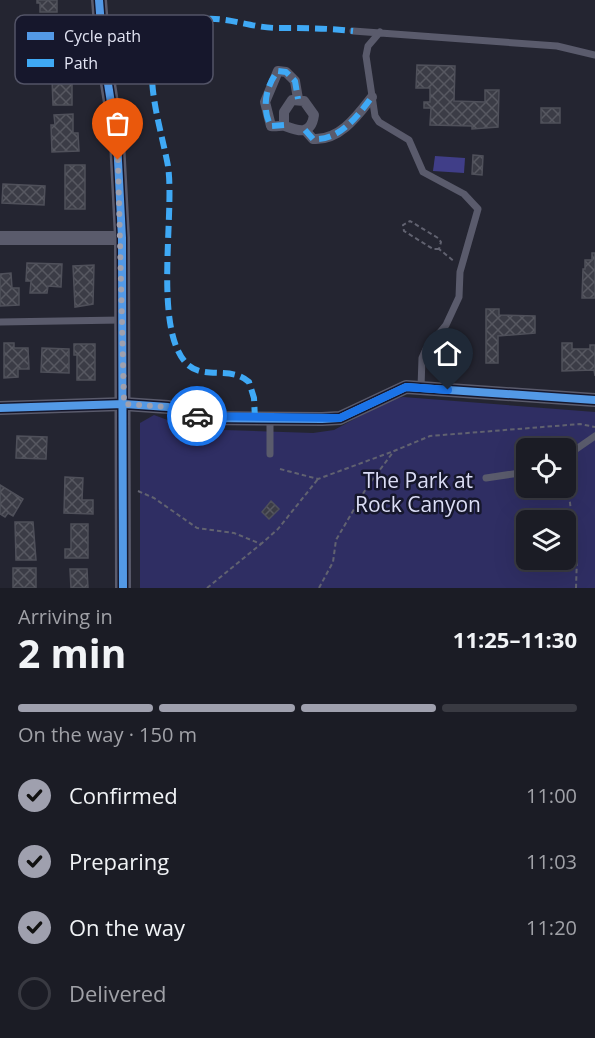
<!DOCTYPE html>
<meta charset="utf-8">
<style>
:root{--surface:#1b1c25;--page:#24252d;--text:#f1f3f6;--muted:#a0a1a7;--line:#393a42;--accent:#9fa0ae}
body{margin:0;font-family:"Open Sans",sans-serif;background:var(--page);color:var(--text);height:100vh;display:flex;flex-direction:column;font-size:22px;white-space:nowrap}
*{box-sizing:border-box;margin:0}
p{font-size:20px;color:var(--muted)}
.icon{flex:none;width:33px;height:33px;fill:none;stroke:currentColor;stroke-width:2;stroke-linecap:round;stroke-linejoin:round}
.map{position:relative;height:588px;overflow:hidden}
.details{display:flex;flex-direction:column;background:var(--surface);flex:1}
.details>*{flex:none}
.tools{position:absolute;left:516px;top:438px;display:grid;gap:12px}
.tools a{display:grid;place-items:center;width:60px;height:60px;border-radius:9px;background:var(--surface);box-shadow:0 6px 24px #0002,0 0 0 2px var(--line);font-size:30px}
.pin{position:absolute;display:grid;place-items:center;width:51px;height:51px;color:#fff;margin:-62px -26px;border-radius:50% 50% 50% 0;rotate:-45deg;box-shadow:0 0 6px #0007}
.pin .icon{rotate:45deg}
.courier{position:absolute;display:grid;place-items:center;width:60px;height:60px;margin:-30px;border:4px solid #1a73e8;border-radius:50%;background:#fff;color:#222;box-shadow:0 2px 8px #0007}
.summary em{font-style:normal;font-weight:700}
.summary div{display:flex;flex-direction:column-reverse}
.summary{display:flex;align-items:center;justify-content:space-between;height:102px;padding:0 18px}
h1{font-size:39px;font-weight:700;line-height:45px}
.bar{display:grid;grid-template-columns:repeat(4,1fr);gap:9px 6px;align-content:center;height:72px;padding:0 18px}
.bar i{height:8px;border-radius:4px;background:var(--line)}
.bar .current{background:var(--accent)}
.bar p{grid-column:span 4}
ol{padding:0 18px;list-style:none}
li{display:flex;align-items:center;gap:18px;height:66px}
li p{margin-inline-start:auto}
li .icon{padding:6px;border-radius:50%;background:var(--accent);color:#111;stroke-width:4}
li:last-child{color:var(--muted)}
li i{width:33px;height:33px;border:3px solid var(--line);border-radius:50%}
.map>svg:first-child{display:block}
</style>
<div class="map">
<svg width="595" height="588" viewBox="0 0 595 588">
<defs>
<pattern id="building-cross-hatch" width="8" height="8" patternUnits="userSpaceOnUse" patternTransform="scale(1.5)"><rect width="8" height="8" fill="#3b3c46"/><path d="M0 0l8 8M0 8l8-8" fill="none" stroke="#575861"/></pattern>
</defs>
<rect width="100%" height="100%" fill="#242531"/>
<!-- park -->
<path fill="#2f2e63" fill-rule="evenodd" d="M403,397L595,412V588H140V423L154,415L192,429L313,433L334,430L390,400ZM526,448H566V488H526ZM526,520H566V560H526Z"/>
<!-- water -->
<path fill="#403e88" d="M435,156L465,158L464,173L433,171Z"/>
<!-- building -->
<path fill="url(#building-cross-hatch)" stroke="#4f505a" stroke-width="1.5" d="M37,0H57V12H40V3H37Z
M417,65L455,66L454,101L485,102V90H499L498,127L472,129V126L430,125L431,108H424V102H430V88H416Z
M52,79H72V105H53Z
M541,108H560V123H541Z
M73,114V133H78L79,151L52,152L51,125H55L54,115Z
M473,155L483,156L482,175L472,174Z
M65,165H85V209H65Z
M3,184L45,186L44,205L2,203Z
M592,253H595V298H582L583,269H585V260H592Z
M27,263L62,264L61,287L48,286L47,293H30L31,281H26Z
M94,265L93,304L75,307L73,266Z
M11,273L12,288H19V305L0,306V274Z
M486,309H499V315L535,316V333L498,336V363H486Z
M4,343H14V348H28L29,369H18V377L4,378Z
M562,343H572V349H590V345H595V376L594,370L562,371Z
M74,344H95V380H77V355H74Z
M42,348L69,349V373L41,372Z
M17,436L47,437L46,459L16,458Z
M65,477L83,478L82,500H93V514L64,513Z
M0,485L23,499L13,516L8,513L5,517L0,514Z
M271,501L279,509L269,519L262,512Z
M15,522H33L36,560H16Z
M71,524H88V558H65V549H71Z
M13,568H36V588H13Z
M70,569H87L88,588H71Z"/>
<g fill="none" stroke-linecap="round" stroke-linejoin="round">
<!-- path -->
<path stroke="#616270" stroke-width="2" stroke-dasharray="4.5 3" stroke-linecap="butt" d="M439,249H433L404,231L403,225L410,221L438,238L441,242L439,249L455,262
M280,469L318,479L394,451
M566,472L577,557L576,588
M138,491L154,498L197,528L234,533L261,544L278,529L318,479
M207,588L261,544
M319,588L333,562L336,540L367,487L394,451L430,436L580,424L595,427"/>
<!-- service -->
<path stroke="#5a5b6c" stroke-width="7" d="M353,31L557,46L595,55
M380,32L368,46L366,56L375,116L379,122L409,140L423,172L464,194L478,209L460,272L459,297L446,325L426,349L422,358L421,387
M0,322L121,320
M270,454V419
M566,464L572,452L595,436
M486,478L526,472"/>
<!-- pedestrian -->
<path stroke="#5a5b6c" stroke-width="10" d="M284,125V112L292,100L304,101L314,115C311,136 298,131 285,126C281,125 276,127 271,126L265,102L278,71L286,72L295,81L298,99
M305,130L313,139C340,141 358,115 372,97"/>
<!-- minor -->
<path stroke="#5a5b6c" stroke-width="14" d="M0,238H122
M0,408L124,404L168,407L202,418L322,419L340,418L406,387L595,400"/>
<!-- tertiary -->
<path stroke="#5a5b6c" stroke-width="16" d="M99,0L103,52L117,141L122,238L123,588"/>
<!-- quiet -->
<path stroke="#3fa9f5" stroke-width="6" stroke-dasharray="12 6" stroke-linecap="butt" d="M284,125L271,126C261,109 266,85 278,71L286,72L295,81L298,99
M305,130L313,139C340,141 358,115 372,97
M255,419L254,398L249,382C231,365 203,381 186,363C153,327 175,214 168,166C163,138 148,90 153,63C155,52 163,40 172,33C205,5 239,27 276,28C302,28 327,28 353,31"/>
<!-- cycleway casing -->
<g stroke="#16172c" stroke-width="11">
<path id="cycleway" d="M99,0L103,52L117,141L122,238L123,588
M0,408L124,404L168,407L202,418L322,419L340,418L406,387L595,400"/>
</g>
<!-- cycleway -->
<use href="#cycleway" stroke="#5399e6" stroke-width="8"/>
</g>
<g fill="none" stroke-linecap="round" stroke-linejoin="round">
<!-- done -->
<path stroke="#9fa0ae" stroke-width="6" stroke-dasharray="0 10.8" d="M118,160L124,404L168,407L197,416"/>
<!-- route -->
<path stroke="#1a73e8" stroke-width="8" d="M197,416L340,418L406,387L448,390"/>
</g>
<g text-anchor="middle" stroke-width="5" stroke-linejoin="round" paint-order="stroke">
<!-- park labels -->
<g font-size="21" fill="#dbddf5" stroke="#16172c">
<text x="418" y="488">The Park at<tspan x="418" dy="24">Rock Canyon</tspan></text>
</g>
</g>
<!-- legend -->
<rect x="15" y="15" width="198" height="69" rx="9" fill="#16172c" stroke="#535467" stroke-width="1.5"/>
<rect x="27" y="32" width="27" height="8" fill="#5399e6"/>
<rect x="27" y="59" width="27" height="8" fill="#3fa9f5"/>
<g font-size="16" fill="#e1e3f2">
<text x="64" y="42">Cycle path</text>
<text x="64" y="69">Path</text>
</g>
</svg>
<div class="tools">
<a><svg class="icon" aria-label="locate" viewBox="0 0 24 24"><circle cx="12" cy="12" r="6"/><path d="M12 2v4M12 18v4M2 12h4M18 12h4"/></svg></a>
<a><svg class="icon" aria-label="layers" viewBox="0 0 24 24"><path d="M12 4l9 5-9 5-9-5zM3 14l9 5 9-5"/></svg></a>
</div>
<div class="pin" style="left:118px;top:160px;background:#ea580c"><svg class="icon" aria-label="bag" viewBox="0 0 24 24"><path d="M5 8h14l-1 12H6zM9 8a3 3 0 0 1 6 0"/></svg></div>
<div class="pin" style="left:448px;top:390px;background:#1f2937"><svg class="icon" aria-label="home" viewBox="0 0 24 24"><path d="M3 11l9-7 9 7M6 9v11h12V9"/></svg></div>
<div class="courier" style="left:197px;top:416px"><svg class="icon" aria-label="car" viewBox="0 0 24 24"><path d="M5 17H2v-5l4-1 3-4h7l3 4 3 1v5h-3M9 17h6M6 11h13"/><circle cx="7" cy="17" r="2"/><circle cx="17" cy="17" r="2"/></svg></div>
</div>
<section class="details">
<div class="summary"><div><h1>2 min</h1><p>Arriving in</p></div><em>11:25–11:30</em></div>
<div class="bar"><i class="current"></i><i class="current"></i><i class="current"></i><i></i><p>On the way · 150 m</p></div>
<ol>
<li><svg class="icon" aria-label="check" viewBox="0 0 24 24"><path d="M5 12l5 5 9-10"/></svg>Confirmed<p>11:00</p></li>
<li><svg class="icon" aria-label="check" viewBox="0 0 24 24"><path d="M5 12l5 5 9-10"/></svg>Preparing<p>11:03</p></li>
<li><svg class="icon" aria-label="check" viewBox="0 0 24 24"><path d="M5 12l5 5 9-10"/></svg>On the way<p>11:20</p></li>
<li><i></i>Delivered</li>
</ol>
</section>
